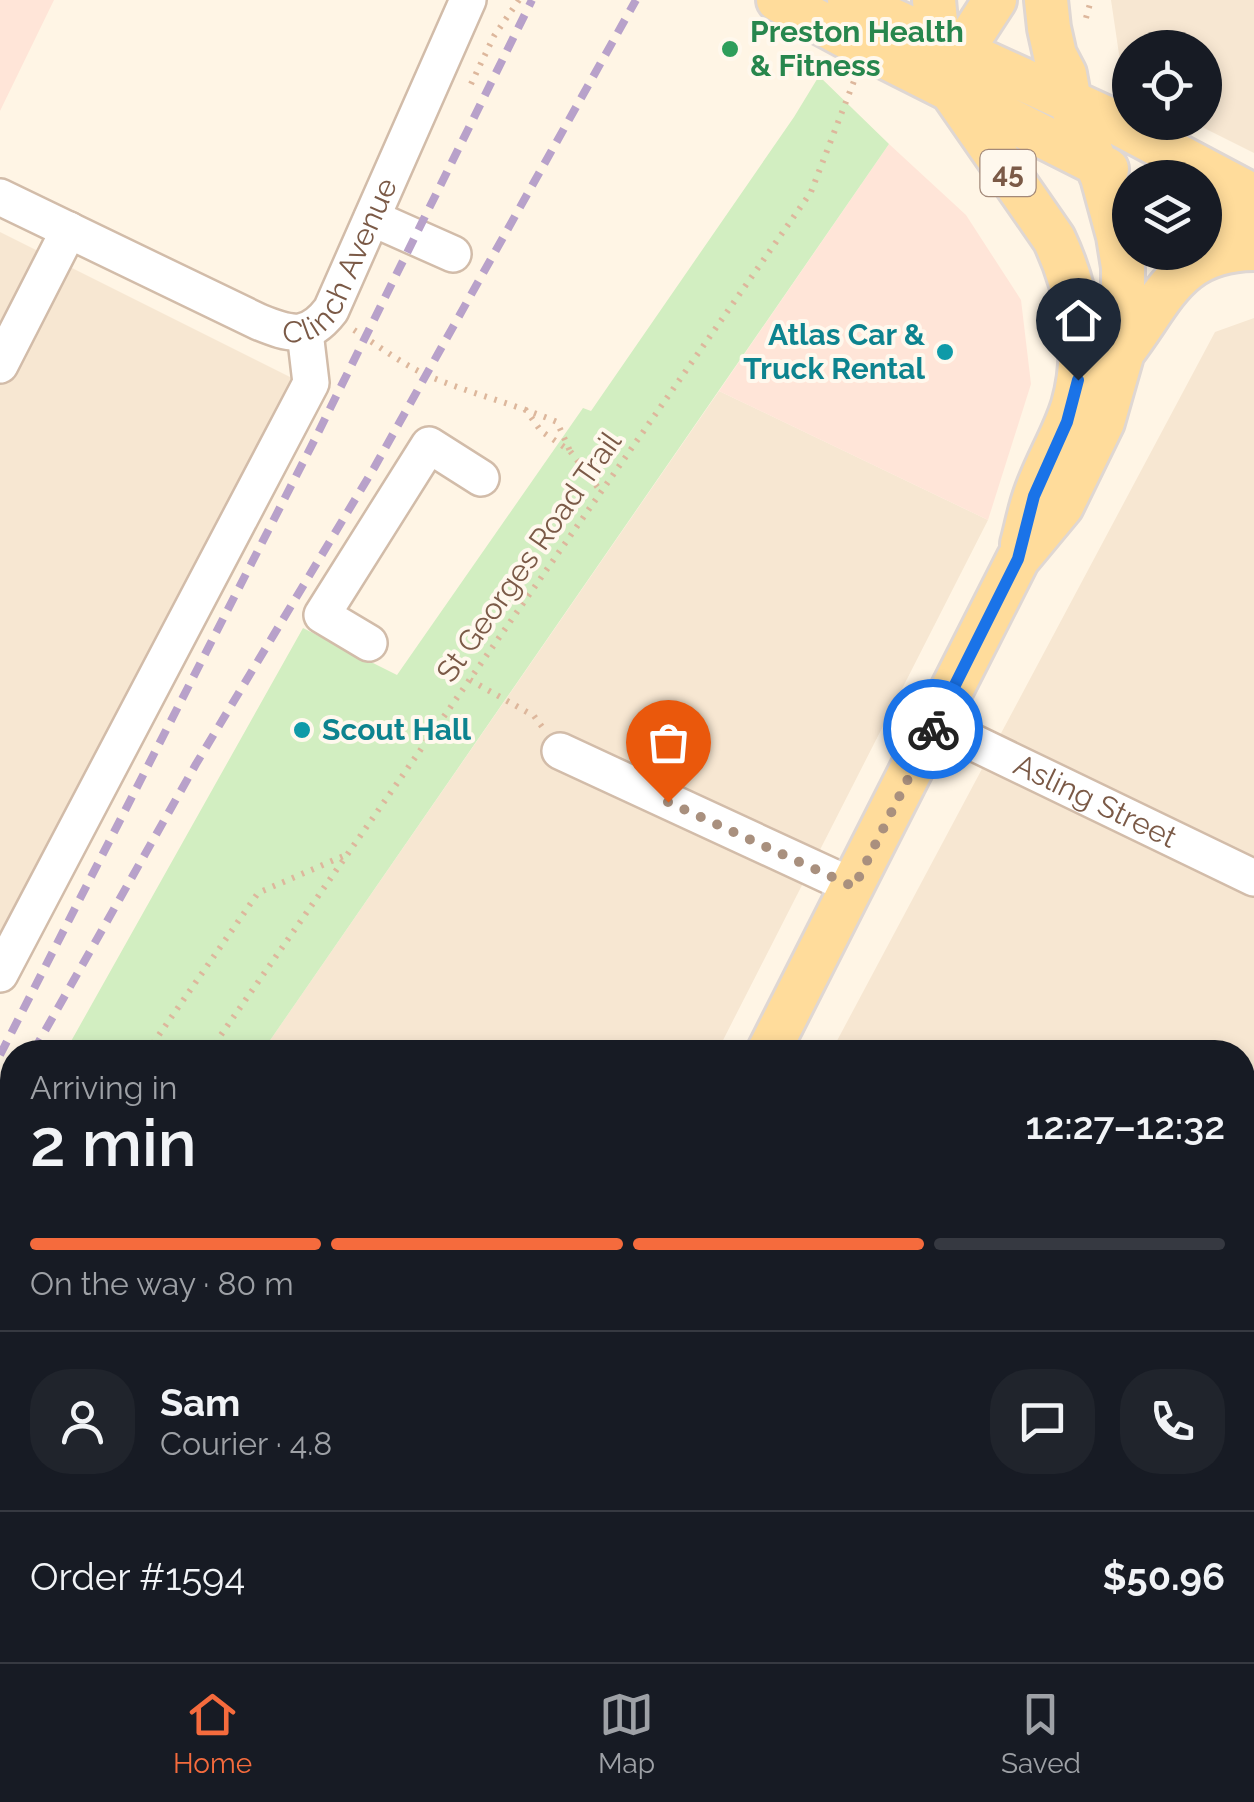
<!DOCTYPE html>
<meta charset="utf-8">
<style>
:root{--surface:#171b24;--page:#20242c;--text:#f1f3f6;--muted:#9ea1a6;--line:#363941;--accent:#f56b3d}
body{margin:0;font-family:Raleway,sans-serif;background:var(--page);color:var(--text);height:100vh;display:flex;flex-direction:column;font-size:38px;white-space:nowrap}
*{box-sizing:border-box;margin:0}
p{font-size:32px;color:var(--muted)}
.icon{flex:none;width:55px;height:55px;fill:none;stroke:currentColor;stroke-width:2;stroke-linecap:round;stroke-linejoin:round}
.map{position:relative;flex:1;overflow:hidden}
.drawer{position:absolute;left:0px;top:1040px;width:1255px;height:622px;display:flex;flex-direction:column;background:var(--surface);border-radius:40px 40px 0 0;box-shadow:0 5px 15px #0003}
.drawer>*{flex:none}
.controls{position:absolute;left:1112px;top:30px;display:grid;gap:20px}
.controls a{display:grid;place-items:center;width:110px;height:110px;border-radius:50%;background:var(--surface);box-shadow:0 5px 15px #0003;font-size:50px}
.pin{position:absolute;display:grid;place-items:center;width:85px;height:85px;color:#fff;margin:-102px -42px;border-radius:50% 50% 50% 0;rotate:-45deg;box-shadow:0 0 10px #0007}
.pin .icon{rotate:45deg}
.courier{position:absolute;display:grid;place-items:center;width:100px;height:100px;margin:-50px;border:8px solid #1a73e8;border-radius:50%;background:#fff;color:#222;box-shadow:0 2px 12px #0007}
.headline em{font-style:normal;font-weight:600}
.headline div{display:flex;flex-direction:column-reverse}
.headline{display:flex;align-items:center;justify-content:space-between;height:170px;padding:0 30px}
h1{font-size:65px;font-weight:600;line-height:75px}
.bar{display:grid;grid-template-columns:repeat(4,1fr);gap:15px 10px;align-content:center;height:120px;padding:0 30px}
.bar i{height:12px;border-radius:8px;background:var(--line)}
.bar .selected{background:var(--accent)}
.bar p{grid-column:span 4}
.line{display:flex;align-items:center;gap:25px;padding:0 30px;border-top:2px solid var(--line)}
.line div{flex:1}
.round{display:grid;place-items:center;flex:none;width:105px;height:105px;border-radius:40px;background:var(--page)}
.dock{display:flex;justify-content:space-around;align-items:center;height:140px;border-top:2px solid var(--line);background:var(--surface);font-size:28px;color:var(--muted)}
.dock a{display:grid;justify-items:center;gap:5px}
.dock .selected{color:var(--accent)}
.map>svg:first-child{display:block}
</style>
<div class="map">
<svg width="1254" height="1662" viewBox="0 0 1254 1662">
<rect width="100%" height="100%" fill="#fff5e5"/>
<!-- residential -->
<path fill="#f7e7d2" d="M1111,0H1254V153L1194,123L1205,122V48H1130V90L1124,88Z
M0,232L302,383L0,940Z
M1254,318V1662H513L519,1650H1242V1052H831L1215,332Z
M719,391L988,520L717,1052H262Z
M12,1413V1650H414L408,1662H0V1431Z"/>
<!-- commercial -->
<path fill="#ffe5d8" d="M0,0H54L0,111Z
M889,144L966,215L1021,300L1031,384L988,520L719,391Z"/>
<!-- green -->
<path fill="#d2eec1" d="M819,76L889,144L262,1052H65L303,628L397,675L583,408L591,411L794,117Z
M12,1147V1413L0,1431V1169Z"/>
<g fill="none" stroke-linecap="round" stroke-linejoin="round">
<!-- minor casing -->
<g stroke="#d2bca9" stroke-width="40">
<g id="minor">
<path id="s1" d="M0,197L259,322C291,335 308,340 331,310L468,0"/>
<path d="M372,218L453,254"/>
<path d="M0,365L69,230"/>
<path d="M369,643L322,615L429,445L481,478"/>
<path id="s2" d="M935,724L1254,878"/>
<path d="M560,751L854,887"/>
<path d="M0,974L311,383L305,332"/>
<path d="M1242,1355L1254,1361"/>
<path d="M0,1621L12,1594"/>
<path d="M1240,1650L1254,1657"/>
<path d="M762,1662L768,1650"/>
<path d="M1046,1662L1051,1650"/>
</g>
</g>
<!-- major casing -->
<g stroke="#dfd7d3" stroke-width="48">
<path id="major" d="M778,0L867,48L1107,169
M849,0L1109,119L1254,196
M934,0L939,55L950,89L1054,239C1078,290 1089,349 1073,405C1063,438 1044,466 1034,498C1029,513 1026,529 1022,544
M953,78L969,40L995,0
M1205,216L1254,240
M1123,352C1164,299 1176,250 1254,249
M768,1052L1018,559L1062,506L1103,422L1123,352V267L1118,236L1102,177L1070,102L1065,74L1055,55L1049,28L1046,0
M460,1662L466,1650"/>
</g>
<!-- path -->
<path stroke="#ddb79c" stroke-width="6" stroke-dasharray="2.5 8" stroke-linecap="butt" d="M1086,18L1091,0
M471,84L494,36L519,0
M354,330C380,347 407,368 436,379C476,395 517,405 557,422L570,451
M525,409L541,431L570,451L602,493
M470,680L534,716L543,728
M147,1052L258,893L348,854
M209,1052L811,192L854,81
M0,1352L12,1334"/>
<!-- minor -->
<use href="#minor" stroke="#fff" stroke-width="35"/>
<!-- major -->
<use href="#major" stroke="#ffdc9b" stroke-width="42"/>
<!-- rail -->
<path stroke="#b8a1ca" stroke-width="8" stroke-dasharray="15 10" stroke-linecap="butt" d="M33,1052L196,764L374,468L636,0
M0,1055L315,439L532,0
M0,1113L12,1090"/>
</g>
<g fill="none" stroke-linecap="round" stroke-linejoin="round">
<!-- done -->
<path stroke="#a9907e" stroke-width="10" stroke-dasharray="0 18" d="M668,802L854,887L933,729"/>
<!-- route -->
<path stroke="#1a73e8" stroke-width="12" d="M933,729L1018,559L1034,496L1067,422L1078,380"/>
</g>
<!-- markers -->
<circle fill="#2e9e5b" stroke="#fff8ed" stroke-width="4" cx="730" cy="49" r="10"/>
<g fill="#0f9aa8" stroke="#fff8ed" stroke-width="4">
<circle cx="945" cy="352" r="10"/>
<circle cx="302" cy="730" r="10"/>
</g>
<g text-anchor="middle" stroke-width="8" stroke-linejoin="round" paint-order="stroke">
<!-- shield labels -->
<rect fill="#fff8ed" stroke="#a38979" stroke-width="2.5" x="980.5" y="150" width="55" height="46" rx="8"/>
<g font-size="28" font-weight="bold" fill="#7b5a47">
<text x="1008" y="183">45</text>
</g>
<!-- leisure labels -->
<g font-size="30" font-weight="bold" fill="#27864d" stroke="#fff8ed" text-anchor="start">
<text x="750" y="42">Preston Health<tspan x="750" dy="34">&amp; Fitness</tspan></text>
</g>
<!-- street labels -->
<g font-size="30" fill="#7b5a47" stroke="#fff8ed">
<text dy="10" stroke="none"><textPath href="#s1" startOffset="412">Clinch Avenue</textPath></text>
<text transform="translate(529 557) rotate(-55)" y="10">St Georges Road Trail</text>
<text dy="10" stroke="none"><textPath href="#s2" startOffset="178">Asling Street</textPath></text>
</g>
<!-- culture labels -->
<g font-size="30" font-weight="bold" fill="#0d838f" stroke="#fff8ed" text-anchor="end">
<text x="925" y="345">Atlas Car &amp;<tspan x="925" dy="34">Truck Rental</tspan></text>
<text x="322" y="740" text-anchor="start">Scout Hall</text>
</g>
</g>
</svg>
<div class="controls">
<a><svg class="icon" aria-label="locate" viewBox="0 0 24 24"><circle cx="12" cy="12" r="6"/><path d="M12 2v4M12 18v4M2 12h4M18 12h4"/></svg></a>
<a><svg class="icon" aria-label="layers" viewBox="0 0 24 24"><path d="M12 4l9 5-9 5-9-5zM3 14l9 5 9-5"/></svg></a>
</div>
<div class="pin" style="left:668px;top:802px;background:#ea580c"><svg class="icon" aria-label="bag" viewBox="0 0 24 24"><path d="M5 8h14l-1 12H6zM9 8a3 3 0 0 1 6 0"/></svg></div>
<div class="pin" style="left:1078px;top:380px;background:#1f2937"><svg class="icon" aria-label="home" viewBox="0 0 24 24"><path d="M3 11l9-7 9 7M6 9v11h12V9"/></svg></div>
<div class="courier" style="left:933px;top:729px"><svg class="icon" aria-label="bike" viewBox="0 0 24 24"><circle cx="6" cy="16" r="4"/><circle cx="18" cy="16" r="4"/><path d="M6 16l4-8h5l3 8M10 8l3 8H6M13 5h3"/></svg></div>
<section class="drawer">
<div class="headline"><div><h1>2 min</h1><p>Arriving in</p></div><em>12:27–12:32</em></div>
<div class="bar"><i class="selected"></i><i class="selected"></i><i class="selected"></i><i></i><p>On the way · 80 m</p></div>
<div class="line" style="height:180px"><a class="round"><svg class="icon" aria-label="person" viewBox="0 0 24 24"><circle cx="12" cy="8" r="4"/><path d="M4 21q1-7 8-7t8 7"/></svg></a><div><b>Sam</b><p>Courier · 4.8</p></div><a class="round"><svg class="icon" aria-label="chat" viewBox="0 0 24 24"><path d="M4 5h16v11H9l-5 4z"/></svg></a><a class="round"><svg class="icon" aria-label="phone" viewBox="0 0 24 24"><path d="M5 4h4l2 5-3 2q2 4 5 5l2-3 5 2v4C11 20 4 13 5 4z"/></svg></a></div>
<div class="line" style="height:130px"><div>Order #1594</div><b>$50.96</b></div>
</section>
</div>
<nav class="dock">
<a class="selected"><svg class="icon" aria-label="home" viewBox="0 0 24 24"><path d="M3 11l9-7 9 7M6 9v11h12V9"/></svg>Home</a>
<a><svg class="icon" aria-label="map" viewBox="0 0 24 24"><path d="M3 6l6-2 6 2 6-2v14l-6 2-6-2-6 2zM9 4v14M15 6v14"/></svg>Map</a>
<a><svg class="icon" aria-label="saved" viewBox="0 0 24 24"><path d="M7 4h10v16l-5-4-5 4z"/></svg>Saved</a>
</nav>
